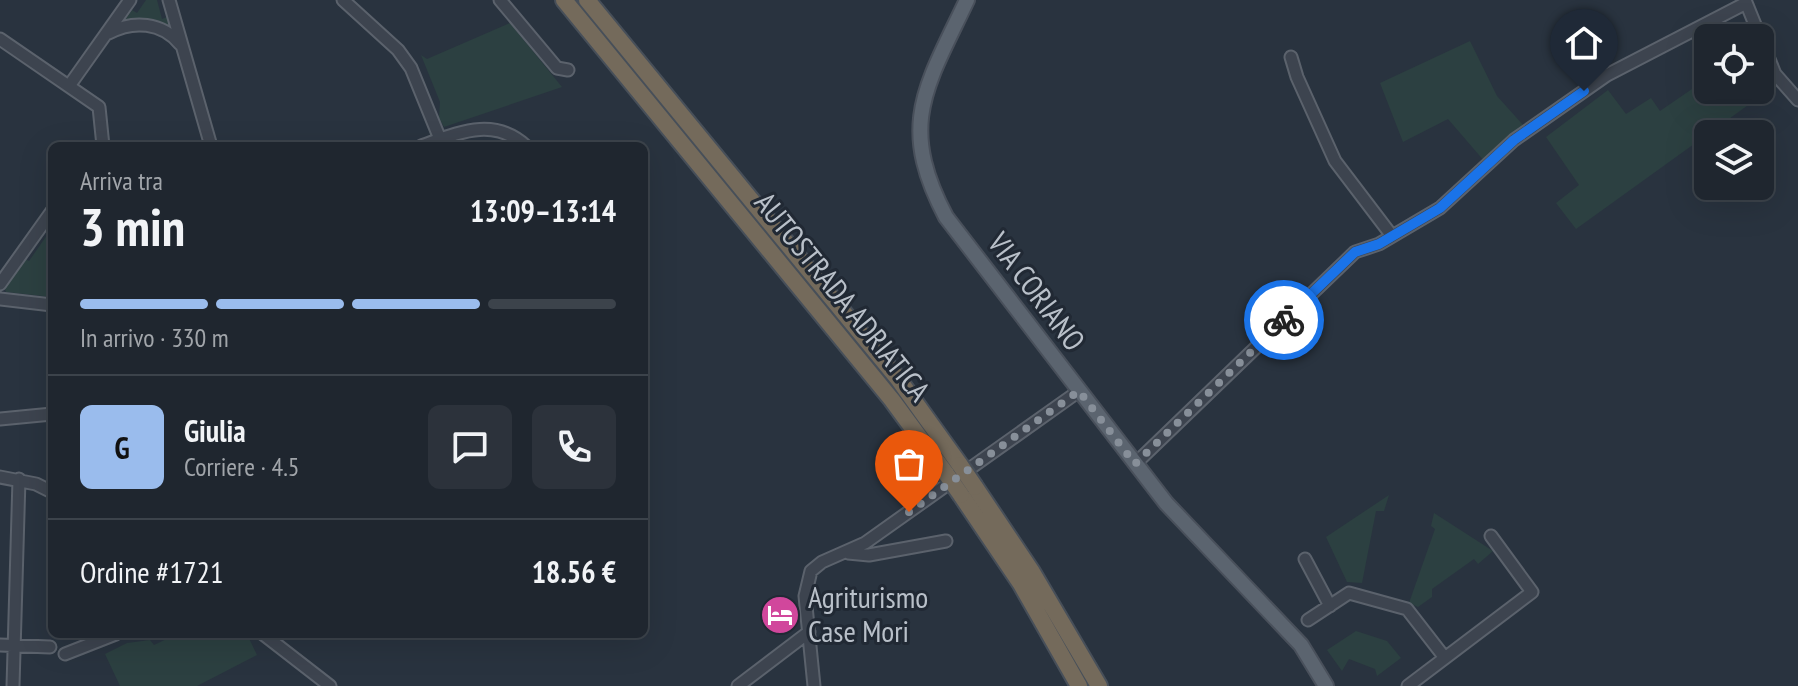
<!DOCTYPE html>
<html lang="it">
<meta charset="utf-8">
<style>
:root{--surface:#1f262f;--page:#2c323b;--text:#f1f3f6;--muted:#a1a5aa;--line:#3c434b;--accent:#9abced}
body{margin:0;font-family:"PT Sans Narrow",sans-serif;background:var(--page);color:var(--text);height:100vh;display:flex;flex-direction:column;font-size:30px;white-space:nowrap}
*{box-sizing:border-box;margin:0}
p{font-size:26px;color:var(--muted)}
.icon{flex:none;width:44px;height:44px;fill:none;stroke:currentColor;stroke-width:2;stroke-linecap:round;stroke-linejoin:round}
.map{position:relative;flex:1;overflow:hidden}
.details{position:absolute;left:48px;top:142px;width:600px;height:496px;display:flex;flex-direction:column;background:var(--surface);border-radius:12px;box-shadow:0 8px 32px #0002,0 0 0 2px var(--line)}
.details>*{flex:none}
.tools{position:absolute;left:1694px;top:24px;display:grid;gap:16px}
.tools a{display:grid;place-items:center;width:80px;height:80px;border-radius:12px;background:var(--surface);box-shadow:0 8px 32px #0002,0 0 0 2px var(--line);font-size:40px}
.pin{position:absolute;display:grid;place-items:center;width:68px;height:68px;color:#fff;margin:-82px -34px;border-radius:50% 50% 50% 0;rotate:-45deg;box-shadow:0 0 8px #0007}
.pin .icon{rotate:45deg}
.courier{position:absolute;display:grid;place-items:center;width:80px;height:80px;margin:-40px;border:6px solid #1a73e8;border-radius:50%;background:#fff;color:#222;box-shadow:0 2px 10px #0007}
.summary em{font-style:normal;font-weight:600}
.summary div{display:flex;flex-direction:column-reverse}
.summary{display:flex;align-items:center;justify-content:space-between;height:136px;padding:0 32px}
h1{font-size:52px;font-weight:600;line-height:60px}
.bar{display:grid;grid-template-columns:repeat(4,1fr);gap:12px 8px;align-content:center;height:96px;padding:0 32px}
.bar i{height:10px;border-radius:6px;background:var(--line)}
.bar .active{background:var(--accent)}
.bar p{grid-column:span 4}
.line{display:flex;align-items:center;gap:20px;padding:0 32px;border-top:2px solid var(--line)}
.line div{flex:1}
.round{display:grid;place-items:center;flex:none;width:84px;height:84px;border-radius:12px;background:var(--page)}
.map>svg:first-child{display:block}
</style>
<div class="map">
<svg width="1798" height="686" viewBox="0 0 1798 686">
<rect width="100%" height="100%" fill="#29333f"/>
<!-- green -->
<path fill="#2c4041" d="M146,0H157L162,19L167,17L171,27L153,19L125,20L132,10L137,13Z
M510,23L562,87L444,127L439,118L440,102L421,55L427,59Z
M1470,41L1497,96L1524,126L1485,162L1448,119L1403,142L1380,83Z
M1760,53L1776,85L1576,229L1556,203L1579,185L1546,137L1608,90L1626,114L1651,98L1660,111L1708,78V90H1760Z
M52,228V297L6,292L4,287L25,259L29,261Z
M1389,495L1384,511H1376L1362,583L1347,582L1326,537Z
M1434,513L1493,551L1478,564L1474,559L1432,589V597L1418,607L1409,603L1435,529L1431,526Z
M1356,631L1387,641L1401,658L1377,676L1375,669L1349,659L1342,671L1327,650Z
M177,634H247L257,655L197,686H120L105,654L127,643L150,640L154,645Z"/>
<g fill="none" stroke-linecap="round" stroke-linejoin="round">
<!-- minor casing -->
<g stroke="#5b626c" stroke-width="15">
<path id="minor" d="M169,0L211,146
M343,0L398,50L411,68L440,139
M500,0L557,68L568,70
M1745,0L1775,74L1798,100
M109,33C133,20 162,22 180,44
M0,39L99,107L103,146
M1291,57L1297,77L1335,161L1392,236
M69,86L130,0
M421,146C458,133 493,116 526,146
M0,284L52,211
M0,299L52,305
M0,419L52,414
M1135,464L1355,252L1379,244L1440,208L1514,140L1607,75L1746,3
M0,477L36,484L52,492
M848,553L869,555L946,541
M1305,559L1330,606
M1308,620L1349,593L1407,609L1445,658
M263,634L330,686
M0,645L50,647
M65,654L116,634
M13,686L19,479
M738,686L809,632
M814,686L805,596L811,571L822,562L865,543L1079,391
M1408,686L1532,592L1491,536"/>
</g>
<!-- major casing -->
<g stroke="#49505b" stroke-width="18">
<path id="major" d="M967,0C926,87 897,124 946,217L1166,503L1301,645L1326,686"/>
</g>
<!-- highway casing -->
<g stroke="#474f59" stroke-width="20">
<path id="highway" d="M564,0L892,400L947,475
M587,0L899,380L960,465
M975,487L1032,572L1099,686
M961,495L1021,584L1079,686"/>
</g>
<!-- minor -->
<use href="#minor" stroke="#3d444f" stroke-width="11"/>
<!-- major -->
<use href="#major" stroke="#5b646f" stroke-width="14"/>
<!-- highway -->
<use href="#highway" stroke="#746a5b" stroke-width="16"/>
<!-- highway-bridge casing -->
<g stroke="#474f59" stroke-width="20" stroke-linecap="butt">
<path id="highway-bridge" d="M960,465L975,487
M947,475L961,495"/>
</g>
<!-- highway-bridge -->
<use href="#highway-bridge" stroke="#746a5b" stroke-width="16"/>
</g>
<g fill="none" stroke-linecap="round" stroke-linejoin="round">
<!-- done -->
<path stroke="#878f99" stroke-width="8" stroke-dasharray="0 14.4" d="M909,512L1079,391L1135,464L1284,320"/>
<!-- route -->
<path stroke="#1a73e8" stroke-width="10" d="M1284,320L1355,252L1379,244L1440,208L1514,140L1584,91"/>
</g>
<!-- icons -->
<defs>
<g id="hotel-disc" transform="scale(2)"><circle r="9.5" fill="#d1479c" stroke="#212934"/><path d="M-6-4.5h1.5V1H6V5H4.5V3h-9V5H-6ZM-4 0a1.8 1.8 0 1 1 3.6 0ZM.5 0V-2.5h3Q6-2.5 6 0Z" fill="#fff"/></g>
</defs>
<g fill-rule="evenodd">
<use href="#hotel-disc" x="780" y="615"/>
</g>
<g text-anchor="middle" stroke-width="6" stroke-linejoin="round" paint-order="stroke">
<!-- street labels -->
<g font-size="30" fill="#b9c0c9" stroke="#212934">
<text transform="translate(1036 292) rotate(53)" y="10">VIA CORIANO</text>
<text transform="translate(842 297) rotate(51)" y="10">AUTOSTRADA ADRIATICA</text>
</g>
<!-- poi labels -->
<g font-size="30" fill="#b9c0c9" stroke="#212934" text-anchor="start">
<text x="808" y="608">Agriturismo<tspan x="808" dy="34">Case Mori</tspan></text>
</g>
</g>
</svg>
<div class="tools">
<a><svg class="icon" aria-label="locate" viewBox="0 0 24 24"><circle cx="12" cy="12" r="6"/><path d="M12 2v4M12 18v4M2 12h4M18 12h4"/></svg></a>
<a><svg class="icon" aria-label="layers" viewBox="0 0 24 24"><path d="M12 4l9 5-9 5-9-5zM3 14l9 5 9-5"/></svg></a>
</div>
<div class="pin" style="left:909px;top:512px;background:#ea580c"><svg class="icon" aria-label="bag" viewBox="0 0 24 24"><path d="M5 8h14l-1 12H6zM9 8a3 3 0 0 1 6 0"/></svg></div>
<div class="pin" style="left:1584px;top:91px;background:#1f2937"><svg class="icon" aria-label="home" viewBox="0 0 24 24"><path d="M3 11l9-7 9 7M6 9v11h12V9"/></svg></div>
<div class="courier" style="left:1284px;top:320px"><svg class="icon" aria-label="bike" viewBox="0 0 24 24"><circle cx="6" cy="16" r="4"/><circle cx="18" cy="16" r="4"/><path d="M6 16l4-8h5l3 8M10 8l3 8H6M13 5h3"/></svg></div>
<section class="details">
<div class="summary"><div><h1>3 min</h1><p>Arriva tra</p></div><em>13:09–13:14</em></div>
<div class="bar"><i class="active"></i><i class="active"></i><i class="active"></i><i></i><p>In arrivo · 330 m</p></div>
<div class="line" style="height:144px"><b class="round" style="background:var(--accent);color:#111">G</b><div><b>Giulia</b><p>Corriere · 4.5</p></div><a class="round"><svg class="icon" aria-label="chat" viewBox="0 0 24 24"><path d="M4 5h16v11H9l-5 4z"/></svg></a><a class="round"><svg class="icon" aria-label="phone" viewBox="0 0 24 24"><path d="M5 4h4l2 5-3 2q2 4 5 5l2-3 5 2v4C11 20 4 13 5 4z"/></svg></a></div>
<div class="line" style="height:104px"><div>Ordine #1721</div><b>18.56 €</b></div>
</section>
</div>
